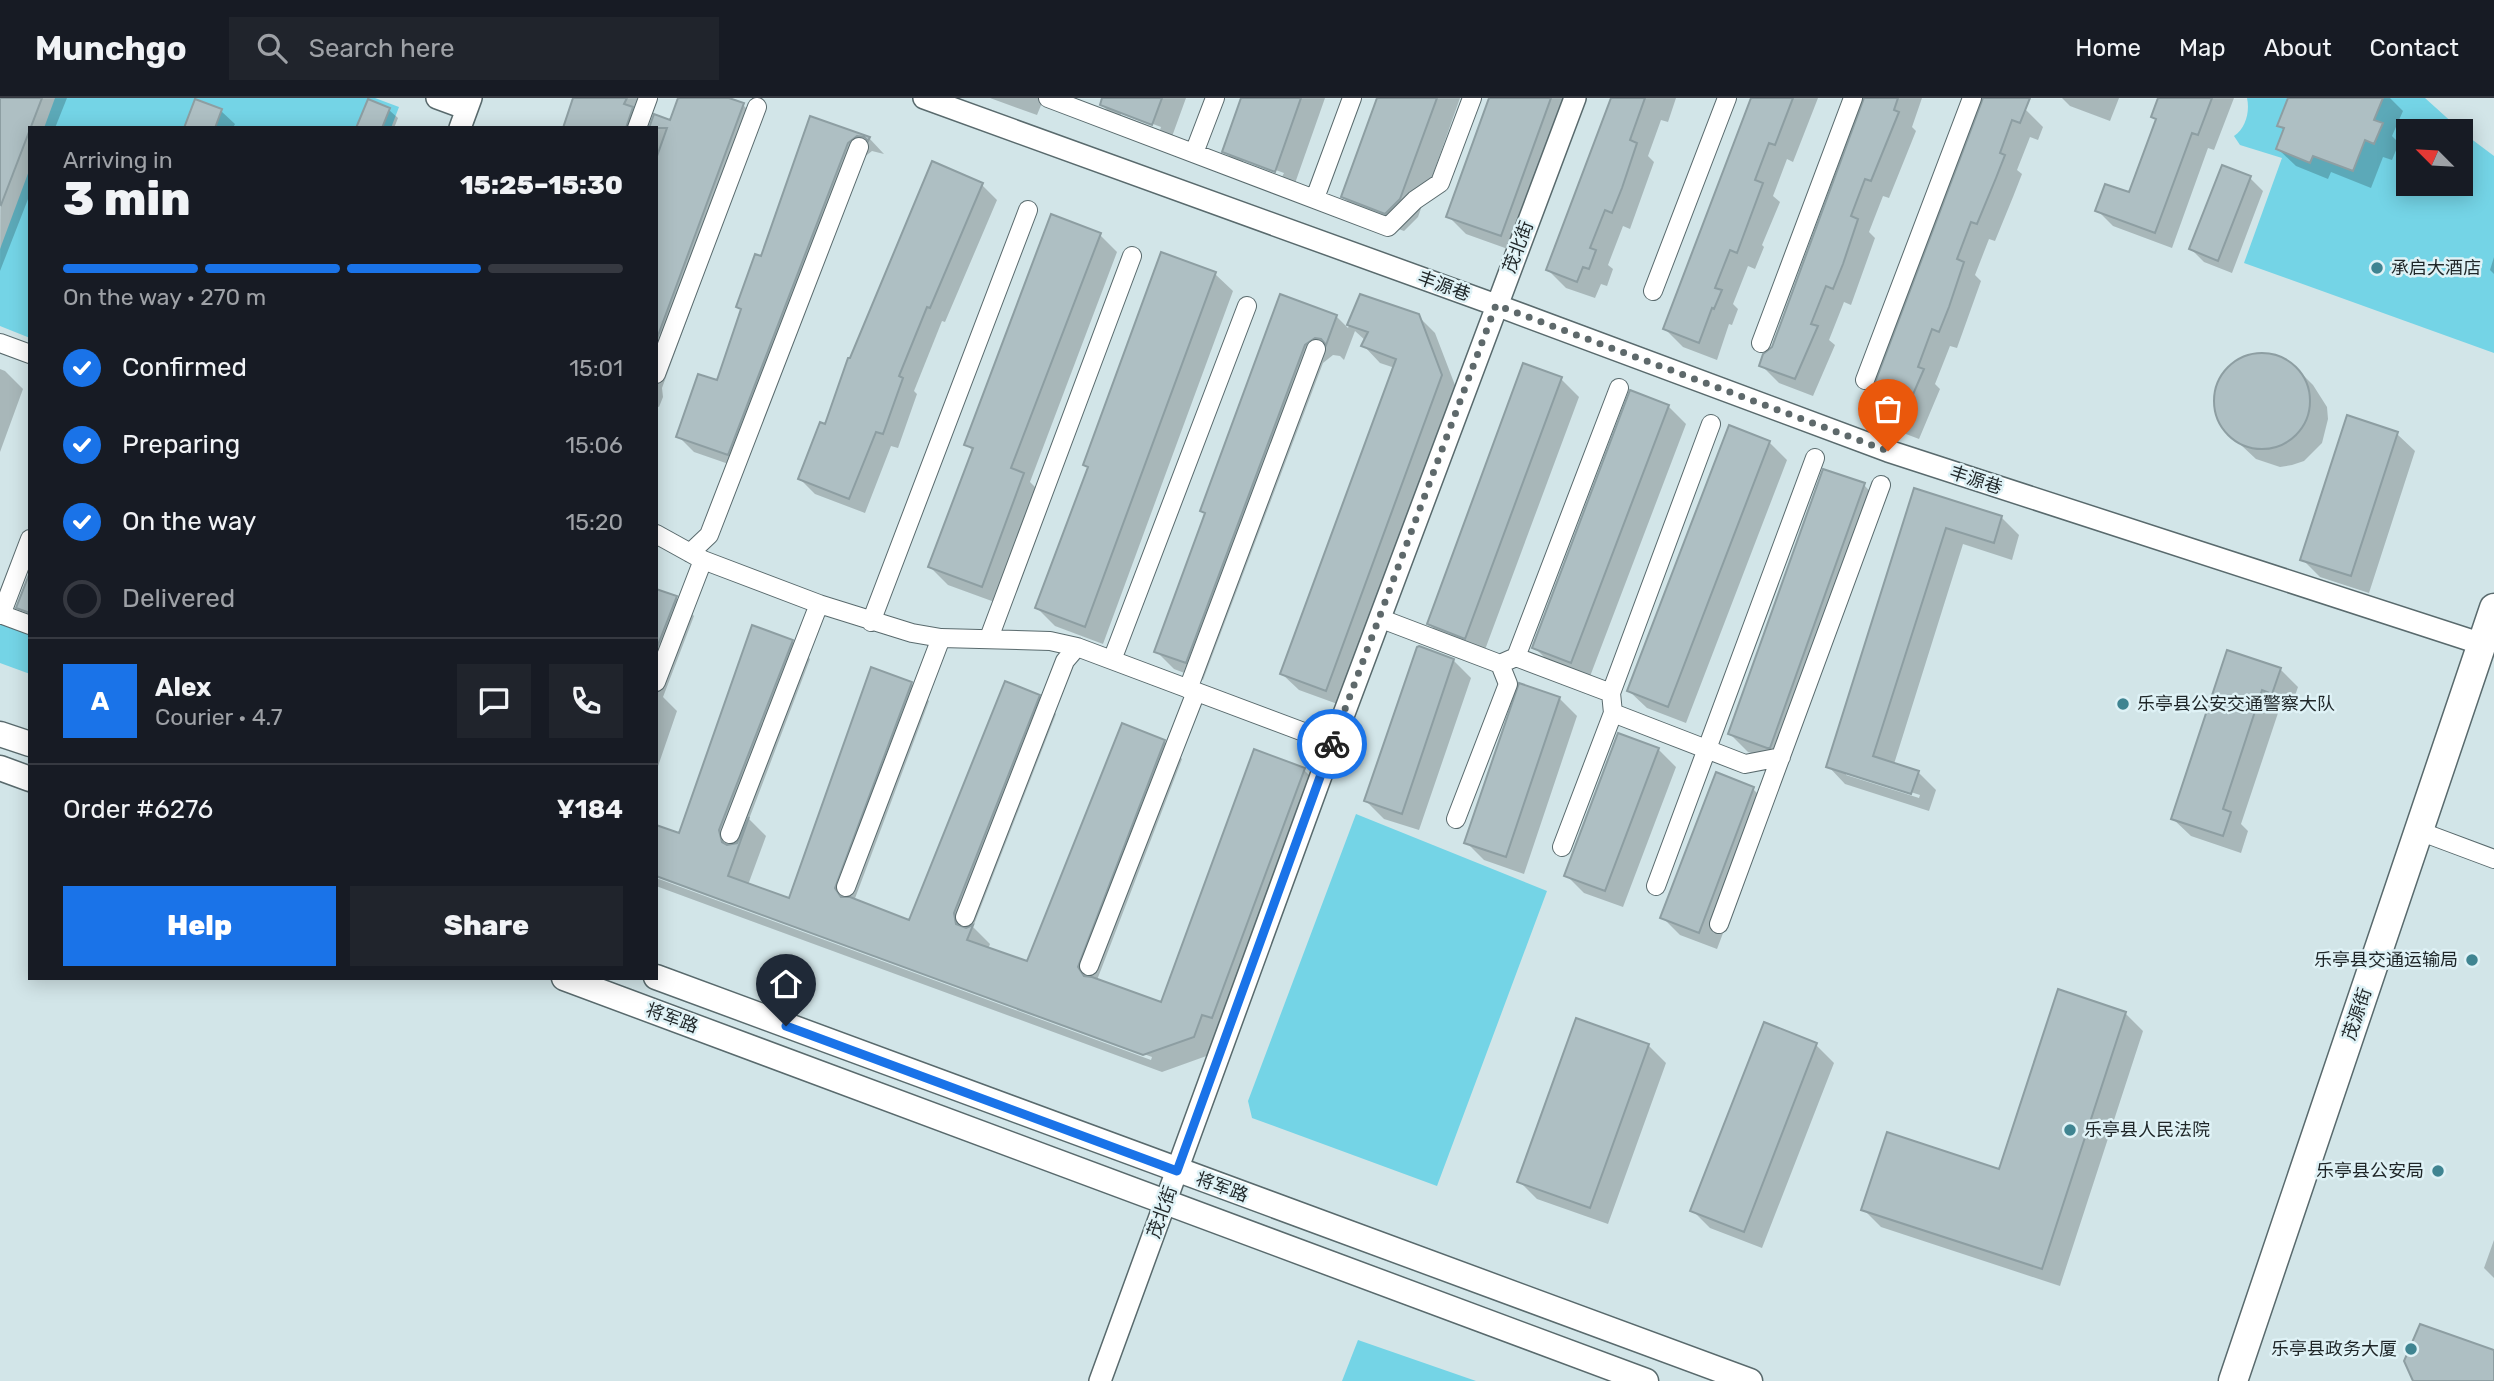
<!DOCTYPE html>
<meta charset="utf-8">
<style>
:root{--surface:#171b24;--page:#20242c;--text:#f1f3f6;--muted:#9ea1a6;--line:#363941;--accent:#1a73e8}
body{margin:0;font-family:Rubik,"Noto Sans SC",sans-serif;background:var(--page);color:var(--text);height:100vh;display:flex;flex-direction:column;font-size:26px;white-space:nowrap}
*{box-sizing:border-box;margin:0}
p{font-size:23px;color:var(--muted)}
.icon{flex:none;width:38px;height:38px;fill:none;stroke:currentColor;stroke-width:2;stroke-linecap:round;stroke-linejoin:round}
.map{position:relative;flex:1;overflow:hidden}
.details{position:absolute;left:28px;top:28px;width:630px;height:854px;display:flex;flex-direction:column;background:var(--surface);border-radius:0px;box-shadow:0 4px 18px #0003}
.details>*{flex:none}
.needle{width:46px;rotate:294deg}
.buttons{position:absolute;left:2396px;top:21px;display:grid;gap:14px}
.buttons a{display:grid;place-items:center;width:77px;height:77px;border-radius:0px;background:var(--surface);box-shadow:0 4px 18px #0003;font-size:35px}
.pin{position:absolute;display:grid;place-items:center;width:60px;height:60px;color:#fff;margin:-72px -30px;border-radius:50% 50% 50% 0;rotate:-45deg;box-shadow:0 0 7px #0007}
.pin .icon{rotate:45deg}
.courier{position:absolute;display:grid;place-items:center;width:70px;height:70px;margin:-35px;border:5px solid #1a73e8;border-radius:50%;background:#fff;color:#222;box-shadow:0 2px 9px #0007}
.summary em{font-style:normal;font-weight:800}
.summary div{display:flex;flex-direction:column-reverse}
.summary{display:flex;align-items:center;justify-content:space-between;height:119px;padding:0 35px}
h1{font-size:46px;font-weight:800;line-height:52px}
.bar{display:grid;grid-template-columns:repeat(4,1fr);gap:10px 7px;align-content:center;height:84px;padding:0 35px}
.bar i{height:9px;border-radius:5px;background:var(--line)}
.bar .current{background:var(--accent)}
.bar p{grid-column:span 4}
.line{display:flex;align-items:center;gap:18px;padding:0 35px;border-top:2px solid var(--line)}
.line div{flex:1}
.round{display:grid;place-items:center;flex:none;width:74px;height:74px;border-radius:0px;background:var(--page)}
ol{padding:0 35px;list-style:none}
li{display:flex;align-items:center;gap:21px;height:77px}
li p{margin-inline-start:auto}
li .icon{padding:7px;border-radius:50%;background:var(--accent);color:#fff;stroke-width:4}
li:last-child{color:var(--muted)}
li i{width:38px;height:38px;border:4px solid var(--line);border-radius:50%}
.action{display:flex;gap:14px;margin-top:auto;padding:14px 35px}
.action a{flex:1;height:80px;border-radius:0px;background:var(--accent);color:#fff;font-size:28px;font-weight:800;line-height:80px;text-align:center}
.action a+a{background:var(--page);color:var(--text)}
header{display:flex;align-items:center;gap:42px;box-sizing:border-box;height:98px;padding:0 35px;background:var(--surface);border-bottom:2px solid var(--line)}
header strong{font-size:33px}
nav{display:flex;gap:38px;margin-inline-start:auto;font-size:24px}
.search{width:490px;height:63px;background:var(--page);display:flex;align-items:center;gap:18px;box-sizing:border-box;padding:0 24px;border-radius:0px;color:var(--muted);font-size:26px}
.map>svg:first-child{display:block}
</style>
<header>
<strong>Munchgo</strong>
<div class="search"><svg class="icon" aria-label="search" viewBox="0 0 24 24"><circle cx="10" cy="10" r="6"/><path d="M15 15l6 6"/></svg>Search here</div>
<nav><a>Home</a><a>Map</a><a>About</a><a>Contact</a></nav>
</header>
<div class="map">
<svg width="2494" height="1283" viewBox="0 0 2494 1283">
<rect width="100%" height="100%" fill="#d2e5e8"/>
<!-- green -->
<path fill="#74d4e6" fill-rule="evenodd" d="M55,0H375L399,9L391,30H44Z
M2247,0H2425L2466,37L2494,58V255L2244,165L2282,60L2240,47L2234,38C2246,30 2250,13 2247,0ZM2408,33H2460V86H2408Z
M30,70V240L0,228V151Z
M0,525L30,536V576L0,565Z
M1356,716L1547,793L1437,1088L1252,1020L1248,1003Z
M1358,1242L1476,1283H1342Z"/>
<!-- shadow -->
<path fill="#0003" fill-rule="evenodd" d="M1,0H67L55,30H30V96L0,173Z
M576,0H651L642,21L650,29L671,24L680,0H723L743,7L760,24L662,290L663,299L659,309L656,308V30H566Z
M990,0H1044L1037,17Z
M1104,0H1186L1170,44L1120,25L1102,7ZM1121,14L1161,29L1160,32L1121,17Z
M1243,0H1325L1293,91L1242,71L1224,53ZM1243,60L1284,75L1282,79L1243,64Z
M1379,0H1460L1418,119L1404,133L1361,117L1343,99Z
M1491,0H1575L1519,155L1466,136L1448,118Z
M1613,0H1676L1668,24L1661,22L1648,58L1654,64L1630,131L1623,128L1608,167L1613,171L1607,188L1601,186L1595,200L1566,190L1548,172Z
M1753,0H1818L1793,64L1787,61L1773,98L1780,104L1762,147L1764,149L1755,171L1748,168L1733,206L1738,211L1732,227L1729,226L1717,262L1683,249L1665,231Z
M1865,0H1922L1912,29L1916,33L1889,100L1883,98L1869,134L1875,140L1851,207L1844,204L1829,242L1835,247L1813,298L1779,285L1761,267L1773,250Z
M1985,0H1995L2025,11L2043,29L2038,42L2030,39L2017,72L2022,76L2013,99L1995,143L1989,141L1975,177L1981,183L1957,250L1950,248L1935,286L1940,291L1919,341L1885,328L1867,310Z
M2062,0H2119L2110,23L2070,8Z
M2160,0H2234L2214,52L2208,50L2172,150L2113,128L2097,112L2130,97L2157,23L2153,19Z
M2290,0H2390L2403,13L2392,38L2399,45L2392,62L2383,59L2371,90L2331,74L2328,81L2296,68L2278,51L2285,33L2279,27Z
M369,4L389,12L398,20L394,30H358Z
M221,13L235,26L233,30H186Z
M811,20L869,40L884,56L872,53L863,60L743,371L694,354L678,338L718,284L743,213L738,208L762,160Z
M2250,80L2263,93L2232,175L2204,164L2191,151Z
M982,87L997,102L945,224L942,223L914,293L917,296L898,350L891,348L865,415L815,396L800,381L826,328Z
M1100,137L1117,154L1030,384L1041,395L1000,506L948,487L930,469L974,354L966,346Z
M2494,159V176L2490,172Z
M1215,176L1233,193L1103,546L1055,528L1037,510L1090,371L1085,366Z
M1281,198L1336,218L1348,230L1361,198L1418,218L1435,235L1458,295L1343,608L1299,592L1282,576L1395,270L1380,265L1364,248L1366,243L1355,233L1344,262L1340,258L1333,257L1323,265L1203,582L1174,571L1156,553L1206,417L1202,412Z
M2258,256H2271L2294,268L2313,287L2327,309L2328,321L2322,345L2304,363L2292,367L2280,369L2256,361L2227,334L2216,311L2217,290L2221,281L2235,265L2246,259Z
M0,271L5,273L23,291L0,354Z
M1561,281L1579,299L1483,557L1447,544L1429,526Z
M1631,294L1668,308L1686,326L1589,581L1552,567L1534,549Z
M2397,336L2415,353L2369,495L2320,479L2302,461Z
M1769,344L1787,362L1686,625L1647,610L1629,593Z
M1864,387L1881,405L1787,666L1748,654L1730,636Z
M1915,392L2001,419L2019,437L2012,462L1963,446L1894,666L1918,674L1936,692L1929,713L1845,686L1828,668ZM1846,673L1920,697L1919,700L1846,677Z
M656,493L676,500L694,518L663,599L677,613L656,674Z
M792,543L810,561L749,721L766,738L748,787L790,802L911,585L929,603L854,803L910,824L1039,598L1056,616L973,829L990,846L988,851L1028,865L1164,643L1182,661L1097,882L1162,906L1304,672L1322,690L1212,956L1162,974L656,788V780L1151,962L1152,959L656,776Z
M2228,554L2280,571L2298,589L2290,612L2280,609L2241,726L2248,733L2241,755L2191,738L2173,721Z
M1453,562L1471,580L1419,732L1384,721L1366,703Z
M1559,600L1577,618L1524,776L1484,762L1466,744Z
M1658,651L1676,669L1623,809L1584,795L1566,777Z
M1717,677L1753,691L1771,709L1717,851L1680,837L1662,819Z
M2125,915L2143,933L2060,1188L1881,1129L1863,1111L2000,1073Z
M1765,927L1816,947L1834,965L1762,1150L1710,1130L1692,1112Z
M1648,947L1666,965L1608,1126L1537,1101L1519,1083Z
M2494,1142V1180L2484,1170Z"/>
<!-- building -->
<path fill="#aebfc3" stroke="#8d9ea2" stroke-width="2" d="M0,0H42L1,107L0,106Z
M573,0H627L624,6L633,9L626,30H563Z
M678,0H729L744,5L656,243V61L667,30H649L654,16L670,22Z
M1102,0H1162L1152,27L1100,7Z
M1241,0H1301L1275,74L1222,54Z
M1377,0H1437L1400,101L1385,116L1341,99Z
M1489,0H1551L1501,138L1446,119Z
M1611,0H1645L1630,42L1637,45L1622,90L1612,115L1605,112L1590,150L1596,152L1589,171L1583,169L1577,184L1546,172Z
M1751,0H1793L1775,47L1769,45L1755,82L1763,85L1737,155L1730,152L1715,190L1722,192L1714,211L1712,210L1699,245L1663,231Z
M1864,0H1898L1894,12L1899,14L1871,83L1865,81L1851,118L1858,121L1843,166L1833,191L1826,188L1811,226L1818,228L1795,281L1759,268L1763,256L1772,249Z
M1983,0H2030L2020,25L2012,22L2000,55L2005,57L1996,80L1977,126L1971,124L1957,161L1964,164L1949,209L1939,234L1932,231L1918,269L1924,271L1901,324L1865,311Z
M2158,0H2212L2198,37L2192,35L2155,135L2095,113L2105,86L2129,94L2156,21L2151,19Z
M2288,0H2383L2374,22L2383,25L2374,46L2365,42L2353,73L2313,58L2310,65L2276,51L2284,30L2277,28Z
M195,1L222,11L215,30H184Z
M368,1L390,10L382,30H356Z
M810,18L870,39L868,43L864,39L857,38L848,45L728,357L676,339L698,276L717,282L741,211L736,209L755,156L761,158Z
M932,63L983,85L930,210L927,209L899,278L903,280L883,336L876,334L849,401L798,381L820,324L825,326L848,260H850Z
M2222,67L2251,78L2218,163L2189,151Z
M1051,116L1101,135L1011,370L1024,375L982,489L928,469L973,350L964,347Z
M1161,154L1216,174L1085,529L1035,510L1088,369L1083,367Z
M1280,196L1337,217L1326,247L1321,241L1315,240L1305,247L1186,565L1154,554L1205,415L1200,413Z
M1360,196L1419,216L1442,277L1326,593L1280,576L1396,261L1361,248L1368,234L1347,227Z
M2214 303a48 48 0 1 1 96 0a48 48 0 1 1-96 0Z
M1523,265L1562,279L1465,541L1427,526Z
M1630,292L1669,307L1571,565L1532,550Z
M2347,317L2398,334L2351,478L2300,462Z
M1729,327L1770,343L1668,609L1627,593Z
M1823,371L1865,385L1770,650H1767L1728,636Z
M1914,390L2002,418L1994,445L1946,430L1873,658L1919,673L1911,696L1826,669Z
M30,474V515L16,510Z
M656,491L677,498L656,552Z
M752,527L793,542L719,732L722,744L727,747L737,745L749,719L728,778L789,800L871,569L912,584L835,790L841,799H850L909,822L1005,583L1040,597L954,815L956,826L966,830L973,827L967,842L1027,863L1122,625L1165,642L1078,869L1084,878L1092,879L1161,904L1254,651L1305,670L1212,920L1202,917L1194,939L1143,957L656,778V727L679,735Z
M1419,548L1454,561L1402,716L1364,703L1417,549Z
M2227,552L2281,570L2272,596L2262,592L2223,711L2231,714L2223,738L2171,721Z
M1519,585L1560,599L1506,759L1464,745Z
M1618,635L1659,650L1605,793L1564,778Z
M1716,674L1754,689L1699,835L1660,820Z
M2058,891L2126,914L2042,1171L1861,1112L1887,1034L1999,1071Z
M1576,920L1649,946L1590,1110L1517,1084Z
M1764,924L1817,945L1744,1134L1690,1113Z
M2420,1226L2494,1252V1283H2413L2404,1263Z"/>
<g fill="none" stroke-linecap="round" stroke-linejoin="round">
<!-- minor casing -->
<g stroke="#596a6d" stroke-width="20">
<path id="minor" d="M1048,0L1388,129L1415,102L1440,85L1472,0
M637,30L648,0
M1194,55L1215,0
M1315,100L1352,0
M1653,193L1727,0
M0,245L30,256
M1761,245L1853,0
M656,276L757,9
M1865,282L1972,0
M656,436L703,462L819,506L912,535L941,540L1050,543L1077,549L1333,645
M690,455L709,437L859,49
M0,516L30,527
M1,517L30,441
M1379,520L1500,566L1516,559L1611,595
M871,524L1028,112
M989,540L1132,158
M1516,559L1619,290
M1112,562L1247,208
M656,584L703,462
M1188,591L1316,251
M1613,615L1611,595L1711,326
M1456,721L1508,586L1500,566
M2419,733L2494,761
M730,736L819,506
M1562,749L1613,615L1745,666L1781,659
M1656,788L1815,360
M846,789L941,540
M965,819L1065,563L1077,549
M1719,826L1881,387
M1089,868L1196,594"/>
</g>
<!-- tertiary casing -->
<g stroke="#596a6d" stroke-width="24">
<path id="tertiary" d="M437,0L467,11
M924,0L1496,207L1888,353L2482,546
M460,30L471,0
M1100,1283L1333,645L1575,0"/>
</g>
<!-- secondary casing -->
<g stroke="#596a6d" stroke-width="27">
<path id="secondary" d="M0,636L30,646
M0,670L30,681
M656,879L1750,1283
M564,880L1646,1283"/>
</g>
<!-- primary casing -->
<g stroke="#596a6d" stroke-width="31">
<path id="primary" d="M2233,1283L2494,510"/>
</g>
<!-- minor -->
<use href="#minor" stroke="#fff" stroke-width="18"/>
<!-- tertiary -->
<use href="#tertiary" stroke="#fff" stroke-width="21"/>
<!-- secondary -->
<use href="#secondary" stroke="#fff" stroke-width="24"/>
<!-- primary -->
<use href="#primary" stroke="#fff" stroke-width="28"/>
</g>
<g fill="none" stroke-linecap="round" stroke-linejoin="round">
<!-- done -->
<path stroke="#5e696b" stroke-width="7" stroke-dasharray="0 12.6" d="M1332,646L1496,207L1888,353"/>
<!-- route -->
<path stroke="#1a73e8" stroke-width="9" d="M786,928L1177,1073L1332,646"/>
</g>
<!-- markers -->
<g fill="#3f8491" stroke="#dff2f6" stroke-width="2.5">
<circle cx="2377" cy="170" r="7"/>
<circle cx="2123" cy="606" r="7"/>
<circle cx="2472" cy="862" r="7"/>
<circle cx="2070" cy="1032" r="7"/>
<circle cx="2438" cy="1073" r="7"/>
<circle cx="2411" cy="1251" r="7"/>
</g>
<g text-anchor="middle" stroke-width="5" stroke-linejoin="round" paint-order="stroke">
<!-- street labels -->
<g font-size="18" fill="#1f2628" stroke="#dff2f6">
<text transform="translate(1518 149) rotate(-69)" y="6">茂北街</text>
<text transform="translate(1444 188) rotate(20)" y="6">丰源巷</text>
<text transform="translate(1976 382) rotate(18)" y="6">丰源巷</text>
<text transform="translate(2357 916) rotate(-71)" y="6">茂源街</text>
<text transform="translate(672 920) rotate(20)" y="6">将军路</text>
<text transform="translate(1222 1089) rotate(20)" y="6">将军路</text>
<text transform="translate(1162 1114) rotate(-70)" y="6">茂北街</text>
</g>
<!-- poi labels -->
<g font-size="18" fill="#1f2628" stroke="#dff2f6" text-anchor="start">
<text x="2391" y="176">承启大酒店</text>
<text x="2137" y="612">乐亭县公安交通警察大队</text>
<text x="2458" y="868" text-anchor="end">乐亭县交通运输局</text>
<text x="2084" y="1038">乐亭县人民法院</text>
<text x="2424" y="1079" text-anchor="end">乐亭县公安局</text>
<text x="2397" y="1257" text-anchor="end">乐亭县政务大厦</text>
</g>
</g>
</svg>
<div class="buttons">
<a><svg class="needle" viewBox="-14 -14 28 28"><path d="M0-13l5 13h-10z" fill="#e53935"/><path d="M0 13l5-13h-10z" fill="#9ea1a6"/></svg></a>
</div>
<div class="pin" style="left:1888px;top:353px;background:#ea580c"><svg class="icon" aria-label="bag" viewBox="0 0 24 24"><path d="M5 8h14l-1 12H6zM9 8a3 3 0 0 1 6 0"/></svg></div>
<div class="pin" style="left:786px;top:928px;background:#1f2937"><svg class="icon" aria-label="home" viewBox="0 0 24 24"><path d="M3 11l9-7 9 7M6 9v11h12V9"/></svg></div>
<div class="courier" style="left:1332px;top:646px"><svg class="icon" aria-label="bike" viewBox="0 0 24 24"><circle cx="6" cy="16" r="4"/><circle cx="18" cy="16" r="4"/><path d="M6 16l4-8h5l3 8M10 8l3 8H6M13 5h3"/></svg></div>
<section class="details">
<div class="summary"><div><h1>3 min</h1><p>Arriving in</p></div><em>15:25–15:30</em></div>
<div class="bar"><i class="current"></i><i class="current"></i><i class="current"></i><i></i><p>On the way · 270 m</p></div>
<ol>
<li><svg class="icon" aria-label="check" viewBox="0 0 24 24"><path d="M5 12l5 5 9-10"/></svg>Confirmed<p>15:01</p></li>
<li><svg class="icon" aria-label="check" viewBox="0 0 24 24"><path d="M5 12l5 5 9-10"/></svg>Preparing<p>15:06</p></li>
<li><svg class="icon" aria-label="check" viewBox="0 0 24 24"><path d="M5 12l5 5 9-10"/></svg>On the way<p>15:20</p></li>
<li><i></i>Delivered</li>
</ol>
<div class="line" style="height:126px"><b class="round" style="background:var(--accent);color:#fff">A</b><div><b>Alex</b><p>Courier · 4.7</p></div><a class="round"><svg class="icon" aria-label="chat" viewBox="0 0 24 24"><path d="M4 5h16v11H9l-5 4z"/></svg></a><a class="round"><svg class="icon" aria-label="phone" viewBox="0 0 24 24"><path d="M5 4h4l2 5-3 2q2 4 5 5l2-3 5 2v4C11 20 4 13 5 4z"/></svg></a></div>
<div class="line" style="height:91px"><div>Order #6276</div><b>¥184</b></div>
<div class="action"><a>Help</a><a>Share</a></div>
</section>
</div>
